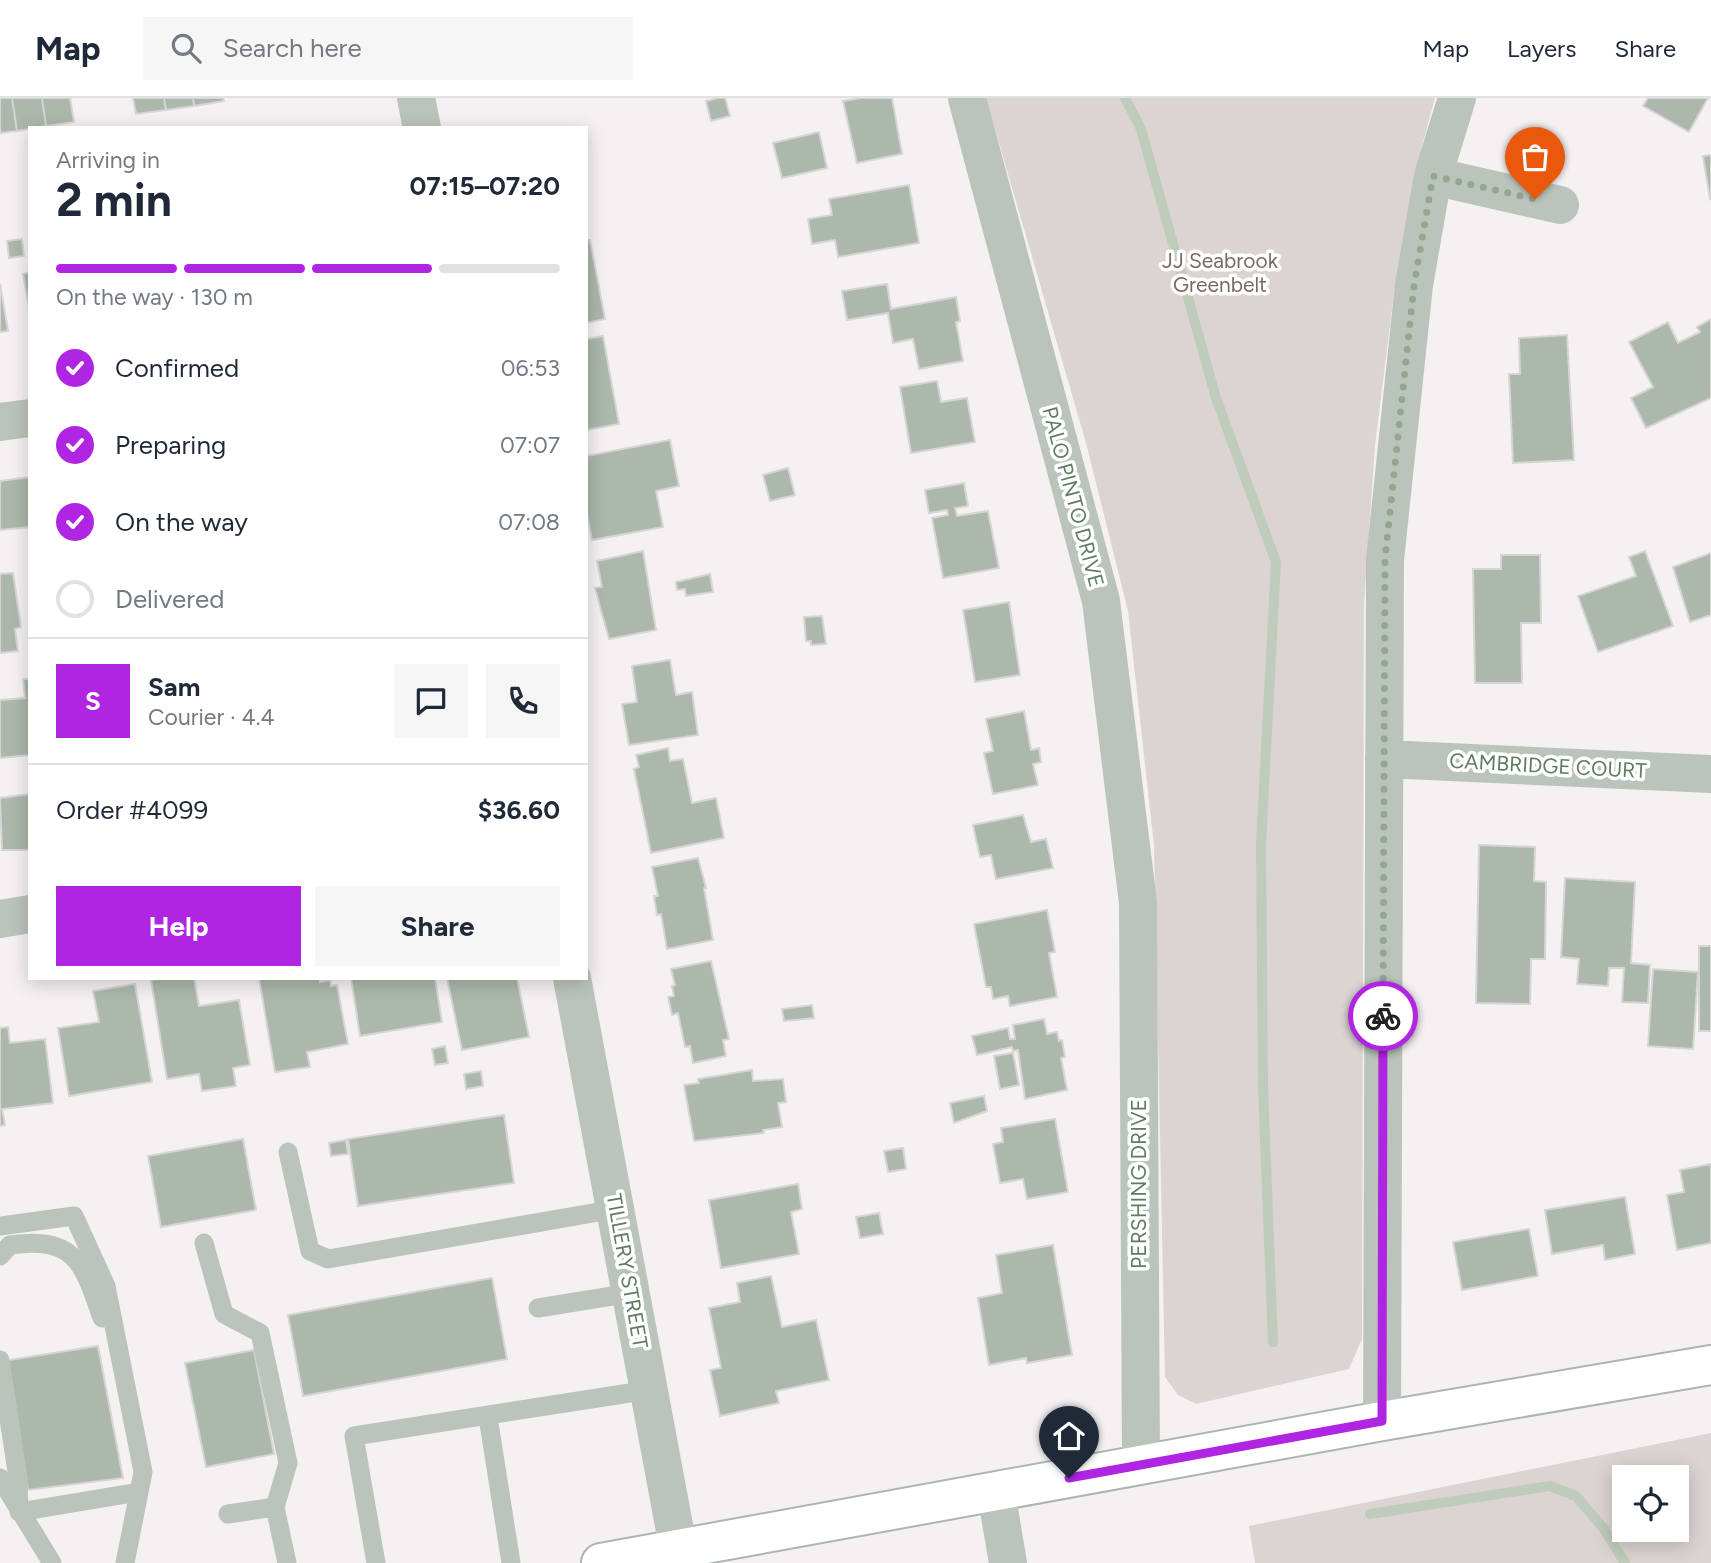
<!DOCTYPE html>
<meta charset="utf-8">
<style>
:root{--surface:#fff;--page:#f6f6f7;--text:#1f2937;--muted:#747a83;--line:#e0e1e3;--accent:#b025e1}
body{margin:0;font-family:Figtree,sans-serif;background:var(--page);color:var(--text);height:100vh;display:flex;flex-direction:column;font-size:26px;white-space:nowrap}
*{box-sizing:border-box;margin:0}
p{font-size:23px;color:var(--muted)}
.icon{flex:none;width:38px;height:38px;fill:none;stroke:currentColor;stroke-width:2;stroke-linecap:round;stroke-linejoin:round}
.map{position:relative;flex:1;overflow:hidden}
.details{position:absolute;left:28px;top:28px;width:560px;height:854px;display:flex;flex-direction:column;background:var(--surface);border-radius:0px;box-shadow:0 4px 18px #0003}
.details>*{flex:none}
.controls{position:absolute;left:1612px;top:1367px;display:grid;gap:14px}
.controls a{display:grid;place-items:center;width:77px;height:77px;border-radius:0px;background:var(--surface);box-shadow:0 4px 18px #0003;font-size:35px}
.pin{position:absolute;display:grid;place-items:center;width:60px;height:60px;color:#fff;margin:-72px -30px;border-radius:50% 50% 50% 0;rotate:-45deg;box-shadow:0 0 7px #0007}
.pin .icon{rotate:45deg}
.courier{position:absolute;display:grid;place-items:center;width:70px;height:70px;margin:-35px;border:5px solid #b025e1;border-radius:50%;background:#fff;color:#222;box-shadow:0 2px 9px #0007}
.headline em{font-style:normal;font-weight:700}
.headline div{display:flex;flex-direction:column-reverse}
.headline{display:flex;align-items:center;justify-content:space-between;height:119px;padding:0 28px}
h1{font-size:46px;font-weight:700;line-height:52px}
.bar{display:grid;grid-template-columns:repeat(4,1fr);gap:10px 7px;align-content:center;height:84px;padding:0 28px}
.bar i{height:9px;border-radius:5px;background:var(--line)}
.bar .on{background:var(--accent)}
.bar p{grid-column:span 4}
.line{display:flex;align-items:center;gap:18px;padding:0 28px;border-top:2px solid var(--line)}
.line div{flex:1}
.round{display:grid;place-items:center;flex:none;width:74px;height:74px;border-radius:0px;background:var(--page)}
ol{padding:0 28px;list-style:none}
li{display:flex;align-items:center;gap:21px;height:77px}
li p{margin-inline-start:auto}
li .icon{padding:7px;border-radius:50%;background:var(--accent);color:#fff;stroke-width:4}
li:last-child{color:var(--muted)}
li i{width:38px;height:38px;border:4px solid var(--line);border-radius:50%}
.action{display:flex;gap:14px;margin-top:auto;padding:14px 28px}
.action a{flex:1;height:80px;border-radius:0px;background:var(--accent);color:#fff;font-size:28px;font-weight:700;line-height:80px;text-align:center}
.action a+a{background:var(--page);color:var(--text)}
header{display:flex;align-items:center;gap:42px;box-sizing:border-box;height:98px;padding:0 35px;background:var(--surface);border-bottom:2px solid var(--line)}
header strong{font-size:33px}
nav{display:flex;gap:38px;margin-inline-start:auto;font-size:24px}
.search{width:490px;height:63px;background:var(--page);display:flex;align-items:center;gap:18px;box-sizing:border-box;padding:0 24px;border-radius:0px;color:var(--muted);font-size:26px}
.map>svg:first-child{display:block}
</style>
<header>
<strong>Map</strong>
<div class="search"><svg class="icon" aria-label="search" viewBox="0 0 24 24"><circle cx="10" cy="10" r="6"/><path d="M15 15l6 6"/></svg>Search here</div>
<nav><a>Map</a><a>Layers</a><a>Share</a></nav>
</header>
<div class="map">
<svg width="1711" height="1465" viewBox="0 0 1711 1465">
<rect width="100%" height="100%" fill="#f5f1f3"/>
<!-- green -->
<path fill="#dcd4d2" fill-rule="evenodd" d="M986,0H1435L1421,52L1394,195L1375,348L1364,506L1362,1241L1349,1271L1196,1306L1178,1297L1165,1279L1154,748L1128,513L1086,345Z
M1711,1335V1465H1255L1249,1428ZM1624,1379H1676V1432H1624Z"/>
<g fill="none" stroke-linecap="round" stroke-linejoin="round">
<!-- stream -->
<path stroke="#bfcbbb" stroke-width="10" d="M1125,0L1141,31L1216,300L1276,464L1261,746L1263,989L1273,1244
M1370,1416L1550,1388L1576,1398L1604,1431L1625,1465"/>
</g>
<!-- building -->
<path fill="#acb8ab" stroke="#d6d4d5" stroke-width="2" d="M0,0H12L17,33L0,35Z
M12,0H42L46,28L17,33Z
M42,0H70L74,24L46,28Z
M133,0H164L166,12L136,16Z
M164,0H193L194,8L166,12Z
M193,0H223L224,3L194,8Z
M718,0H725L730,18L711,23L706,3Z
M861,0H892L902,56L857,65L843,3Z
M1648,0H1708L1689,34L1643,8Z
M819,34L827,70L782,80L773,45Z
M1711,57V100L1710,101L1703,58Z
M909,87L919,145L838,159L835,142L812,146L808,121L832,117L829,101Z
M22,141L24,158L9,160L7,143Z
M586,142H590L605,221L586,225Z
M30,174V216L23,176Z
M0,186L8,233L0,234Z
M887,186L891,211L956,199L960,223L956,224L963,263L919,271L913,241L893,245L888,215L847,222L842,193Z
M1711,221V300L1646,330L1631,300L1653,289L1629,244L1668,224L1678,245L1700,234L1697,229Z
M1567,237L1574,362L1513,365L1509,276H1520L1519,240Z
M603,238L619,326L586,332V241Z
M937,283L941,304L967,300L975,344L911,355L900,289Z
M670,342L679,388L656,393L663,429L592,442L586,411V358Z
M788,370L795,397L770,403L763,377Z
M30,379V429L0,432V383Z
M964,385L968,408L955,410L957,418L988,413L999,470L943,480L932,420L948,417L947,412L929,415L925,392Z
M643,453L656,532L609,541L595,490L602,489L597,463Z
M1645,453L1673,528L1598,554L1578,498L1636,478L1629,459Z
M1711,455V517L1690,524L1673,469Z
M1501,457H1540L1541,525H1521L1522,585H1475L1473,471H1501Z
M13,475L21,529L15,531L18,553L0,555V476Z
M710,476L713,494L686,498L685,491L677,492L676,484Z
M1009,504L1020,577L975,584L963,512Z
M822,518L826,546L811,547V543H806L804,519Z
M670,562L676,597L692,594L698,637L629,647L622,606L637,604L632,568Z
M23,581H30V657L0,660V602L25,600Z
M1024,613L1031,652L1039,650L1041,664L1033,666L1038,687L993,696L984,655L993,653L986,621Z
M668,650L670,663L683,661L692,705L716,700L724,740L651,755L634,671L639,669L636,657Z
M30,696V752H2L0,700Z
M1023,717L1031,744L1046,741L1053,770L996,781L991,757L980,759L973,727Z
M1479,747L1535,749L1534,783L1546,784L1545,861H1531L1530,906L1476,905Z
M698,760L706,790H704L713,842L667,851L661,816L657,817L654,798H658L652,769Z
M1565,780L1635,784L1631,865L1650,867L1648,905L1622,904L1624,870H1609L1608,888L1577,886L1579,861L1561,859Z
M1047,812L1055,854L1049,855L1057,899L1010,908L1008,898L993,901L991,889H986L974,826Z
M1699,848H1711V933H1699Z
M711,863L729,941L723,942L726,958L693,965L690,948L685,949L678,915L672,917L668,899L674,898L672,888L675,887L671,871Z
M1653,871L1698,874L1693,951L1648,948Z
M163,880H194L199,908L239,902L250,967L233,970L236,988L202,993L199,976L167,981L151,882Z
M259,880H319L320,884L330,882L331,888L337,887L348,946L307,954L310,969L275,974Z
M351,880H435L442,924L360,938Z
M447,880H517L529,939L462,952Z
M135,886L152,984L69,998L58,930L99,924L93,893Z
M812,907L814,920L784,923L782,911Z
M1044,921L1047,936L1057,934L1059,943L1062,942L1065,959L1061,960L1067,992L1025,1001L1018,952L1013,953L1012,949L977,957L972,938L1008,930L1010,941H1015L1013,927Z
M8,929L10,945L45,941L53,1005L2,1011L5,1027L0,1028V930Z
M445,948L448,965L435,967L432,951Z
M1013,955L1019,987L1000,991L994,958Z
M752,972L753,983L783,981L786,1004L778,1005L782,1029L763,1032L764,1035L694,1043L684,987L699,985L698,981Z
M481,973L483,988L466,991L464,976Z
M984,998L987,1013L954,1025L950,1005Z
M504,1017L514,1085L358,1108L348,1041Z
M1055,1021L1068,1094L1027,1101L1023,1081L1000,1085L993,1046L1003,1044L1001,1030Z
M243,1041L256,1112L161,1129L148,1058Z
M346,1042L348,1056L331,1058L329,1045Z
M903,1050L906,1071L888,1074L884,1053Z
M1711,1066V1145L1677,1152L1667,1097L1684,1094L1680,1072Z
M798,1086L802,1111L791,1114L799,1156L721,1170L709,1102Z
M1625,1099L1635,1156L1605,1162L1603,1147L1552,1156L1545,1112Z
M879,1115L883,1136L860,1140L856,1119Z
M1529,1131L1538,1178L1462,1192L1453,1144Z
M1053,1147L1072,1257L1027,1265L1026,1260L989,1267L978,1200L1002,1195L996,1157Z
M771,1178L782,1229L816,1222L829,1282L776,1293L779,1305L720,1318L710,1272L721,1270L709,1210L740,1204L737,1185Z
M492,1180L507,1261L303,1298L288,1217Z
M98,1248L123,1380L28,1392L3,1263Z
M254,1252L274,1356L206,1369L185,1265Z"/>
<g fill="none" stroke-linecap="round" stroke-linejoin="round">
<!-- primary casing -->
<g stroke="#adb6ad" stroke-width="42">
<path id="primary" d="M601,1465L1382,1323L1711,1267"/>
</g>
<!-- lane -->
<path stroke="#bbc4bb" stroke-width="19" d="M288,1054L310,1153L328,1161L616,1111
M0,1128L74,1118L106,1188L143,1374L125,1465
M204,1145L224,1216L260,1235L288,1365L275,1409L287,1465
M0,1158L10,1147C76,1138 83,1165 102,1220
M538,1210L631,1195
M0,1262L18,1380L19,1414L139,1394
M488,1319L511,1465
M0,1380L52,1465
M228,1416L275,1409
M376,1465L354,1338L649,1292"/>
<!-- street -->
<path stroke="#bbc4bb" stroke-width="38" d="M416,0L422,30
M967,0L1101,503L1138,805L1141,1367
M1433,78L1560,107
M0,324L30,320
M1384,661L1711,676
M0,821L30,816
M572,880L681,1465
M1382,1323L1385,462L1414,187L1433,78L1457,0
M996,1394L1008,1465"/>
<!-- primary -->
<use href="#primary" stroke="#fff" stroke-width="38"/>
</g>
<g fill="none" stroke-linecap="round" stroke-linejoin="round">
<!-- done -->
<path stroke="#95a593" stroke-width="7" stroke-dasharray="0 12.6" d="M1383,918L1385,461L1414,187L1433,78L1535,101"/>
<!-- route -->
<path stroke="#b025e1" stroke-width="9" d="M1069,1380L1382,1323L1383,918"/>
</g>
<g text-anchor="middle" stroke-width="7" stroke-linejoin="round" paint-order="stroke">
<!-- park labels -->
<g font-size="21" fill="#796a63" stroke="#fff">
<text x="1220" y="170">JJ Seabrook<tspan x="1220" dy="24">Greenbelt</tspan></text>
</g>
<!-- street labels -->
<g font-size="21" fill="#617c60" stroke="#fff">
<text transform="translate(1073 399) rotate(75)" y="7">PALO PINTO DRIVE</text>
<text transform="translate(1548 668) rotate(3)" y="7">CAMBRIDGE COURT</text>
<text transform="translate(1139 1086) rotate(-90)" y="7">PERSHING DRIVE</text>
<text transform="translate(627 1173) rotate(80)" y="7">TILLERY STREET</text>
</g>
</g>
</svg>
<div class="controls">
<a><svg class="icon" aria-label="locate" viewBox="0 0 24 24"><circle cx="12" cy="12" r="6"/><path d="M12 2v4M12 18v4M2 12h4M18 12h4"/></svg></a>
</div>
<div class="pin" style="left:1535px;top:101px;background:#ea580c"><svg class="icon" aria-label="bag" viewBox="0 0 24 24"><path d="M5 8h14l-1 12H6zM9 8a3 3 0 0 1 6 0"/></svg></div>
<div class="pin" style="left:1069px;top:1380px;background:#1f2937"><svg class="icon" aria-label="home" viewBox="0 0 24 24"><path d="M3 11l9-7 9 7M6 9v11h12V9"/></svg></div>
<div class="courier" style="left:1383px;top:918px"><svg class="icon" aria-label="bike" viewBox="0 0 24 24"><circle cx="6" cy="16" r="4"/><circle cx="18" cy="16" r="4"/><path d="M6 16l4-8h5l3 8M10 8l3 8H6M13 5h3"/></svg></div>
<section class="details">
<div class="headline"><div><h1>2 min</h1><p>Arriving in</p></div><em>07:15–07:20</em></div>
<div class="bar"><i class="on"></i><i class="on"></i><i class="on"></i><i></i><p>On the way · 130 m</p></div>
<ol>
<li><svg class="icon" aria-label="check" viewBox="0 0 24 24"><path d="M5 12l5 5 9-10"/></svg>Confirmed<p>06:53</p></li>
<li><svg class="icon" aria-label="check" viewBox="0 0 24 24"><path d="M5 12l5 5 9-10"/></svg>Preparing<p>07:07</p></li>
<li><svg class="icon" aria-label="check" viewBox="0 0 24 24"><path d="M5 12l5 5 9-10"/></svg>On the way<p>07:08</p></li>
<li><i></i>Delivered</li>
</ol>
<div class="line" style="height:126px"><b class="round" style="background:var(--accent);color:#fff">S</b><div><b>Sam</b><p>Courier · 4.4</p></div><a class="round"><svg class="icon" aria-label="chat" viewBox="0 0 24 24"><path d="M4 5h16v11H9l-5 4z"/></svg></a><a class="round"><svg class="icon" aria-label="phone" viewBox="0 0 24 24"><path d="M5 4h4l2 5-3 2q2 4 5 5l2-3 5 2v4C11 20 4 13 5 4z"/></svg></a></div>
<div class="line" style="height:91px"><div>Order #4099</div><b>$36.60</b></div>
<div class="action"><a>Help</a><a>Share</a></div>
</section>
</div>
